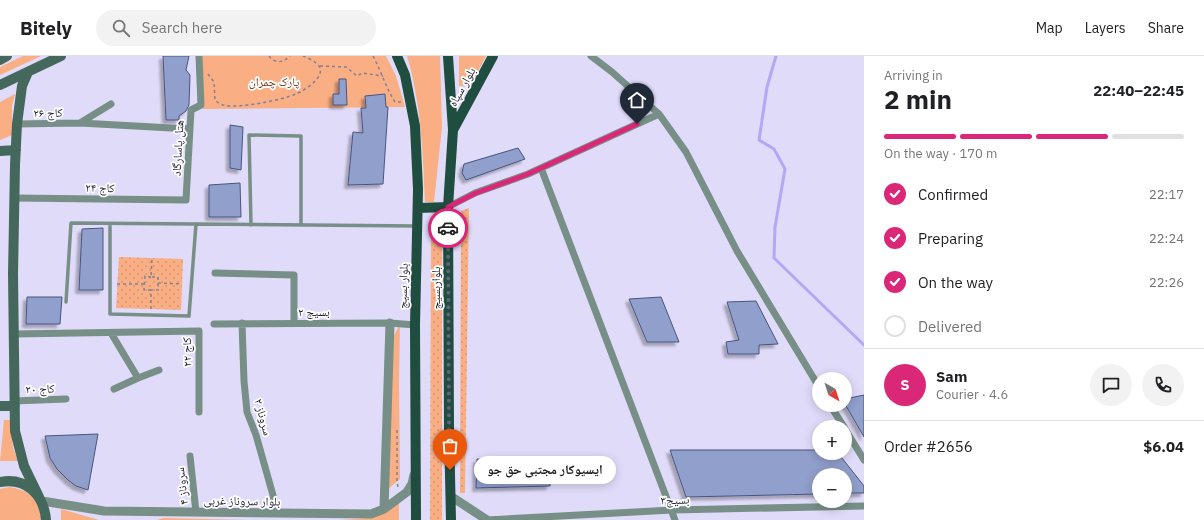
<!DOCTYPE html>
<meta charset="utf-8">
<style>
:root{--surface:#fff;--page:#f2f2f2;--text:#202124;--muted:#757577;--line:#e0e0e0;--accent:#db2777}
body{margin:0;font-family:"IBM Plex Sans","Noto Naskh Arabic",sans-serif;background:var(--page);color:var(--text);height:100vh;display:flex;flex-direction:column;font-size:15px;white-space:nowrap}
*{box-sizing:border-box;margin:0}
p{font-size:13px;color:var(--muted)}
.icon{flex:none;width:22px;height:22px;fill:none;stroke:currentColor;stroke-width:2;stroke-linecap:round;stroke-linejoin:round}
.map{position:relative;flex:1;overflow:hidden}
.sheet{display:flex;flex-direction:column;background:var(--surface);width:340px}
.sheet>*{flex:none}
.needle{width:26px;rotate:141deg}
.buttons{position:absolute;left:812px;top:316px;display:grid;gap:8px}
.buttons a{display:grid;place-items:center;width:40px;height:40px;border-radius:50%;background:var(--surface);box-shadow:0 2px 10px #0003;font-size:20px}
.pin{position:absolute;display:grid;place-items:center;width:34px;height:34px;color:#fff;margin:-41px -17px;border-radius:50% 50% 50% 0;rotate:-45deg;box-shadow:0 0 4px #0007}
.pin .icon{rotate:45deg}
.courier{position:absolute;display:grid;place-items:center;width:40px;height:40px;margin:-20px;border:3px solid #db2777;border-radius:50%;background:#fff;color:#222;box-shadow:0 1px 5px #0007}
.bubble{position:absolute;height:28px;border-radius:14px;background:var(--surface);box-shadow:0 2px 10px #0003;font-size:13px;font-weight:800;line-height:28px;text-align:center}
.head em{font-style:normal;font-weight:800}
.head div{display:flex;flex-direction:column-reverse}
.head{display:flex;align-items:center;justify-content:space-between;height:68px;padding:0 20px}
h1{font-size:26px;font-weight:800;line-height:30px}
.bar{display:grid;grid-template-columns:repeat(4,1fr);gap:6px 4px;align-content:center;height:48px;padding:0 20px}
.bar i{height:5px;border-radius:3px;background:var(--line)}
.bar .selected{background:var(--accent)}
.bar p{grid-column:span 4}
.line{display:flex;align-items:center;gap:10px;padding:0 20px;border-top:1px solid var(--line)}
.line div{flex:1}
.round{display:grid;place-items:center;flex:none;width:42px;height:42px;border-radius:21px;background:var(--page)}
ol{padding:0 20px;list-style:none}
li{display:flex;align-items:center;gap:12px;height:44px}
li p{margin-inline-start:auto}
li .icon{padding:4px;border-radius:50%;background:var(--accent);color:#fff;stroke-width:4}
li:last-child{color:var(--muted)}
li i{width:22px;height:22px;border:2px solid var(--line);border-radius:50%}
header{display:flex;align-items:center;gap:24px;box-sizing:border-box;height:56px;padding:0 20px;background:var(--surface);border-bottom:1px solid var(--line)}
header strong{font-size:19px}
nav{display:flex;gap:22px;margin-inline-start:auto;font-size:14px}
.search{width:280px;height:36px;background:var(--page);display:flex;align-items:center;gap:10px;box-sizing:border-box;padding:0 14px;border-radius:22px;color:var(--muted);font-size:15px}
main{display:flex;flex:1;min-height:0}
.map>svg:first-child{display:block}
</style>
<header>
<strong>Bitely</strong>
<div class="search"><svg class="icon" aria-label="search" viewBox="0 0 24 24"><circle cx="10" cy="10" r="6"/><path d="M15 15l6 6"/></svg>Search here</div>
<nav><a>Map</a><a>Layers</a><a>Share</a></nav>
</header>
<main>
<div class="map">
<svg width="864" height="464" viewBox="0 0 864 464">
<defs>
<pattern id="grass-dots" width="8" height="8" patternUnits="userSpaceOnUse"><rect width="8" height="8" fill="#f9ae83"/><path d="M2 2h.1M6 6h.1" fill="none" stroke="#d59572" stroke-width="1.8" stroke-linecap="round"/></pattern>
<filter id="shadow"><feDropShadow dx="-3.5" dy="3.5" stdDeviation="1" flood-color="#0004"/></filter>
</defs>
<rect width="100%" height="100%" fill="#dfdbf9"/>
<!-- grass -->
<path fill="url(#grass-dots)" d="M469,152L465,437H460L461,155Z
M431,176L442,183V464H430Z
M119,201L183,203L181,254L116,252Z"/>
<!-- park -->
<path fill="#f9ae83" d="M23,0H41L0,19V11Z
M202,0H386L396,20L405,51L203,53Z
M407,0H440L442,71L434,146H425C423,97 421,47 407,0Z
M459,0H486L471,29L459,30Z
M15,38L12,50V79L0,84V46Z
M400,268L399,326L400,423L383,437L387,293Z
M4,364H10L13,392L18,405H0Z
M9,431C30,434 39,443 42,464H0V433Z
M399,442V464H340C369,462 379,464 399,442Z
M61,453L99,464H61Z
M163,462L246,464H157Z"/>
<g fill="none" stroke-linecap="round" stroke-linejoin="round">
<!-- stream -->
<path stroke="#b4a8f6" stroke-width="3" d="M776,0L767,31L759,84L774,93L785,113L775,171L774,202L864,289"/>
</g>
<!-- building -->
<path fill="#909fcb" stroke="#49557d" filter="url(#shadow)" d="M163,0H189L186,14L190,19L189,49L186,55L179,60V64H166Z
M339,23H346L347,49H333V38H339Z
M385,38L386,51H388L383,128L348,129L353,76L363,77L361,52H366L365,40Z
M230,69L243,71L241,114L230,112Z
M518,92L525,103L466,124L462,117L464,108Z
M240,127L241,161H209V129Z
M103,172V234H79L82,173Z
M27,241H62L60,268H26Z
M661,241L679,286H647L629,243Z
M756,245L778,288L759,289V298H728L726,286L739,284L727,246Z
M864,339V381L845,348V343Z
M98,378L88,434L76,430L68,424L57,413L50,402L45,380Z
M670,394H819V397H838L864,430V437H845V419H819V438L686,441Z
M477,403L550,406V430L476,432Z"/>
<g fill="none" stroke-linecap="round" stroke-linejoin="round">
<!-- path -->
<path stroke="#838098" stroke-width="1.5" stroke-dasharray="3 3" stroke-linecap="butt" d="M269,0C275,8 283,7 290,0
M373,0C381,15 386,32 395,46H402
M320,10L346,11L357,20L362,17L383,20
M208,18L214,26L215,44C217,46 220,48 223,49C239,53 281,44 296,38C305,34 326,21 319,10C315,5 308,2 303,0
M151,221L145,220L144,234H152
M158,227L182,228
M117,228H144
M151,253V234H158V221H151L152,202
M397,374V425L398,432"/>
<!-- service -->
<path stroke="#778f86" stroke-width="3.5" d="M110,168V258L189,260L196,168
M251,169L249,79L301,80V169
M66,246L71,167L417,170"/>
<!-- minor -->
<path stroke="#778f86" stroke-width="7" d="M591,0L612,16L659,58L686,96L737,195L819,331
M80,67L111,48
M17,68L80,67L190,73
M541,112L675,464
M14,142L186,144L191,54L201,49L199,0
M448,151L475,137L528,118L659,58
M215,217L294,219V267
M242,267L244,325L247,356L256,379L278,457
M214,268L390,267L415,269
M111,277L138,322L159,314
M14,278L199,275V356
M114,333L138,322
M14,345L66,343
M830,349L844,371
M845,373L864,404
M190,400L196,456
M487,464L672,454L864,450"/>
<!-- tertiary -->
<path stroke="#778f86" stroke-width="9" d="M452,441L487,464
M42,445L104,455L371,458L384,453L407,436L412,428L414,419
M384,453L390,267"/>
<!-- secondary -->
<path stroke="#45685c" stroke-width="10" d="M0,4L7,0
M28,16L22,30L17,68L15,109L13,218L15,375L24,410L39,441
M0,29L61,0
M0,95L16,94
M0,350H15
M0,426C26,421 44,439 46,464"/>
<!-- primary -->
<path stroke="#1f4d3f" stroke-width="10" d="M397,0L405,19L415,70L418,133L415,269L416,464
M448,0L453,74L448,151L449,373L451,464
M453,74L493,0
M418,152L448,151"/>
</g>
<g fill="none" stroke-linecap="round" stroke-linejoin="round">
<!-- done -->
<path stroke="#656379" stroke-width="4" stroke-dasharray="0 7.2" d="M448,172L449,373L450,414"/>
<!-- route -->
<path stroke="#db2777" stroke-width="5" d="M448,172V151L476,137L528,118L637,68"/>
</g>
<g text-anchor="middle" stroke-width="3.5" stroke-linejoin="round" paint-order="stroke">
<!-- park labels -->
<g font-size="12" fill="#703d1d" stroke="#fff">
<text x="274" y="30">پارک چمران</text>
</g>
<!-- street labels -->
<g font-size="12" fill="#242234" stroke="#fff">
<text transform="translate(462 31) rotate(-61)" y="4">بلوار سپاه</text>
<text transform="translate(48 57) rotate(-1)" y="4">کاج ۲۶</text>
<text transform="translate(178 92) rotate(-87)" y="4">هتل پاسارگاد</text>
<text transform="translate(100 132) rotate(1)" y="4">کاج ۲۴</text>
<text transform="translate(403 230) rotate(-88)" y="4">بلوار بسیج</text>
<text transform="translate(436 232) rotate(-90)" y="4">بلواربسیج</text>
<text x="314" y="260">بسیج ۲</text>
<text transform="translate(187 296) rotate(-90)" y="4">کاج ۲۲</text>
<text transform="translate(40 333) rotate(-2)" y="4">کاج ۲۰</text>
<text transform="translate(263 361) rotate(75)" y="4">سروناز ۲</text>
<text transform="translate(182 430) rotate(-97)" y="4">سروناز ۴</text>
<text transform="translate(675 444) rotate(-2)" y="4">بسیج۳</text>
<text transform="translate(242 445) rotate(1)" y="4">بلوار سروناز غربی</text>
</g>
</g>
</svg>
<div class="buttons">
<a><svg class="needle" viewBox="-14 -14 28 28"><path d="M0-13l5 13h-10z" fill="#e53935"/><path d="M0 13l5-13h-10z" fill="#757577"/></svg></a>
<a>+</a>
<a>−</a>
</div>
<div class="pin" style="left:450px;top:414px;background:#ea580c"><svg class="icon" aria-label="bag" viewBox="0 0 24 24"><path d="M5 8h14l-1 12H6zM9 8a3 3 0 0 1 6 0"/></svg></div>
<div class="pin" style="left:637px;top:68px;background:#1f2937"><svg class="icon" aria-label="home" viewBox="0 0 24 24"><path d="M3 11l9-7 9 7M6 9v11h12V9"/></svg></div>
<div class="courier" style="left:448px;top:172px"><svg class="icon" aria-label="car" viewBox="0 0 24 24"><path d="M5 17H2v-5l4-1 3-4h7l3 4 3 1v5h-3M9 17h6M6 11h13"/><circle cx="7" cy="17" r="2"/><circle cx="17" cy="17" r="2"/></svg></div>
<div class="bubble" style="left:474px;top:400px;width:142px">ایسیوکار مجتبی حق جو</div>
</div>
<section class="sheet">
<div class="head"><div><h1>2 min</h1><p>Arriving in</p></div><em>22:40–22:45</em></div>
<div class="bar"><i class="selected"></i><i class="selected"></i><i class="selected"></i><i></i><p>On the way · 170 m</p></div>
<ol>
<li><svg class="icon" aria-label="check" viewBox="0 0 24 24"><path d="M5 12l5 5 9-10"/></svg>Confirmed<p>22:17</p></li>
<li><svg class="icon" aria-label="check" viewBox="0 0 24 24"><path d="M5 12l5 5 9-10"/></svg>Preparing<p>22:24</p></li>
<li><svg class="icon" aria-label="check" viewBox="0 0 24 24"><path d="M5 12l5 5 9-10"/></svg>On the way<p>22:26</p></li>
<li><i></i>Delivered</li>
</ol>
<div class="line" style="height:72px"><b class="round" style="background:var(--accent);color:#fff">S</b><div><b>Sam</b><p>Courier · 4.6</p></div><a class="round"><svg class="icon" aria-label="chat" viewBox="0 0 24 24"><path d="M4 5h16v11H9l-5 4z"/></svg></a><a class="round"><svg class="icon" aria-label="phone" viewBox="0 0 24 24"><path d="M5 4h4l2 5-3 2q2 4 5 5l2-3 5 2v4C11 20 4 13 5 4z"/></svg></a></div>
<div class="line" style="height:52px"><div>Order #2656</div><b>$6.04</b></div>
</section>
</main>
